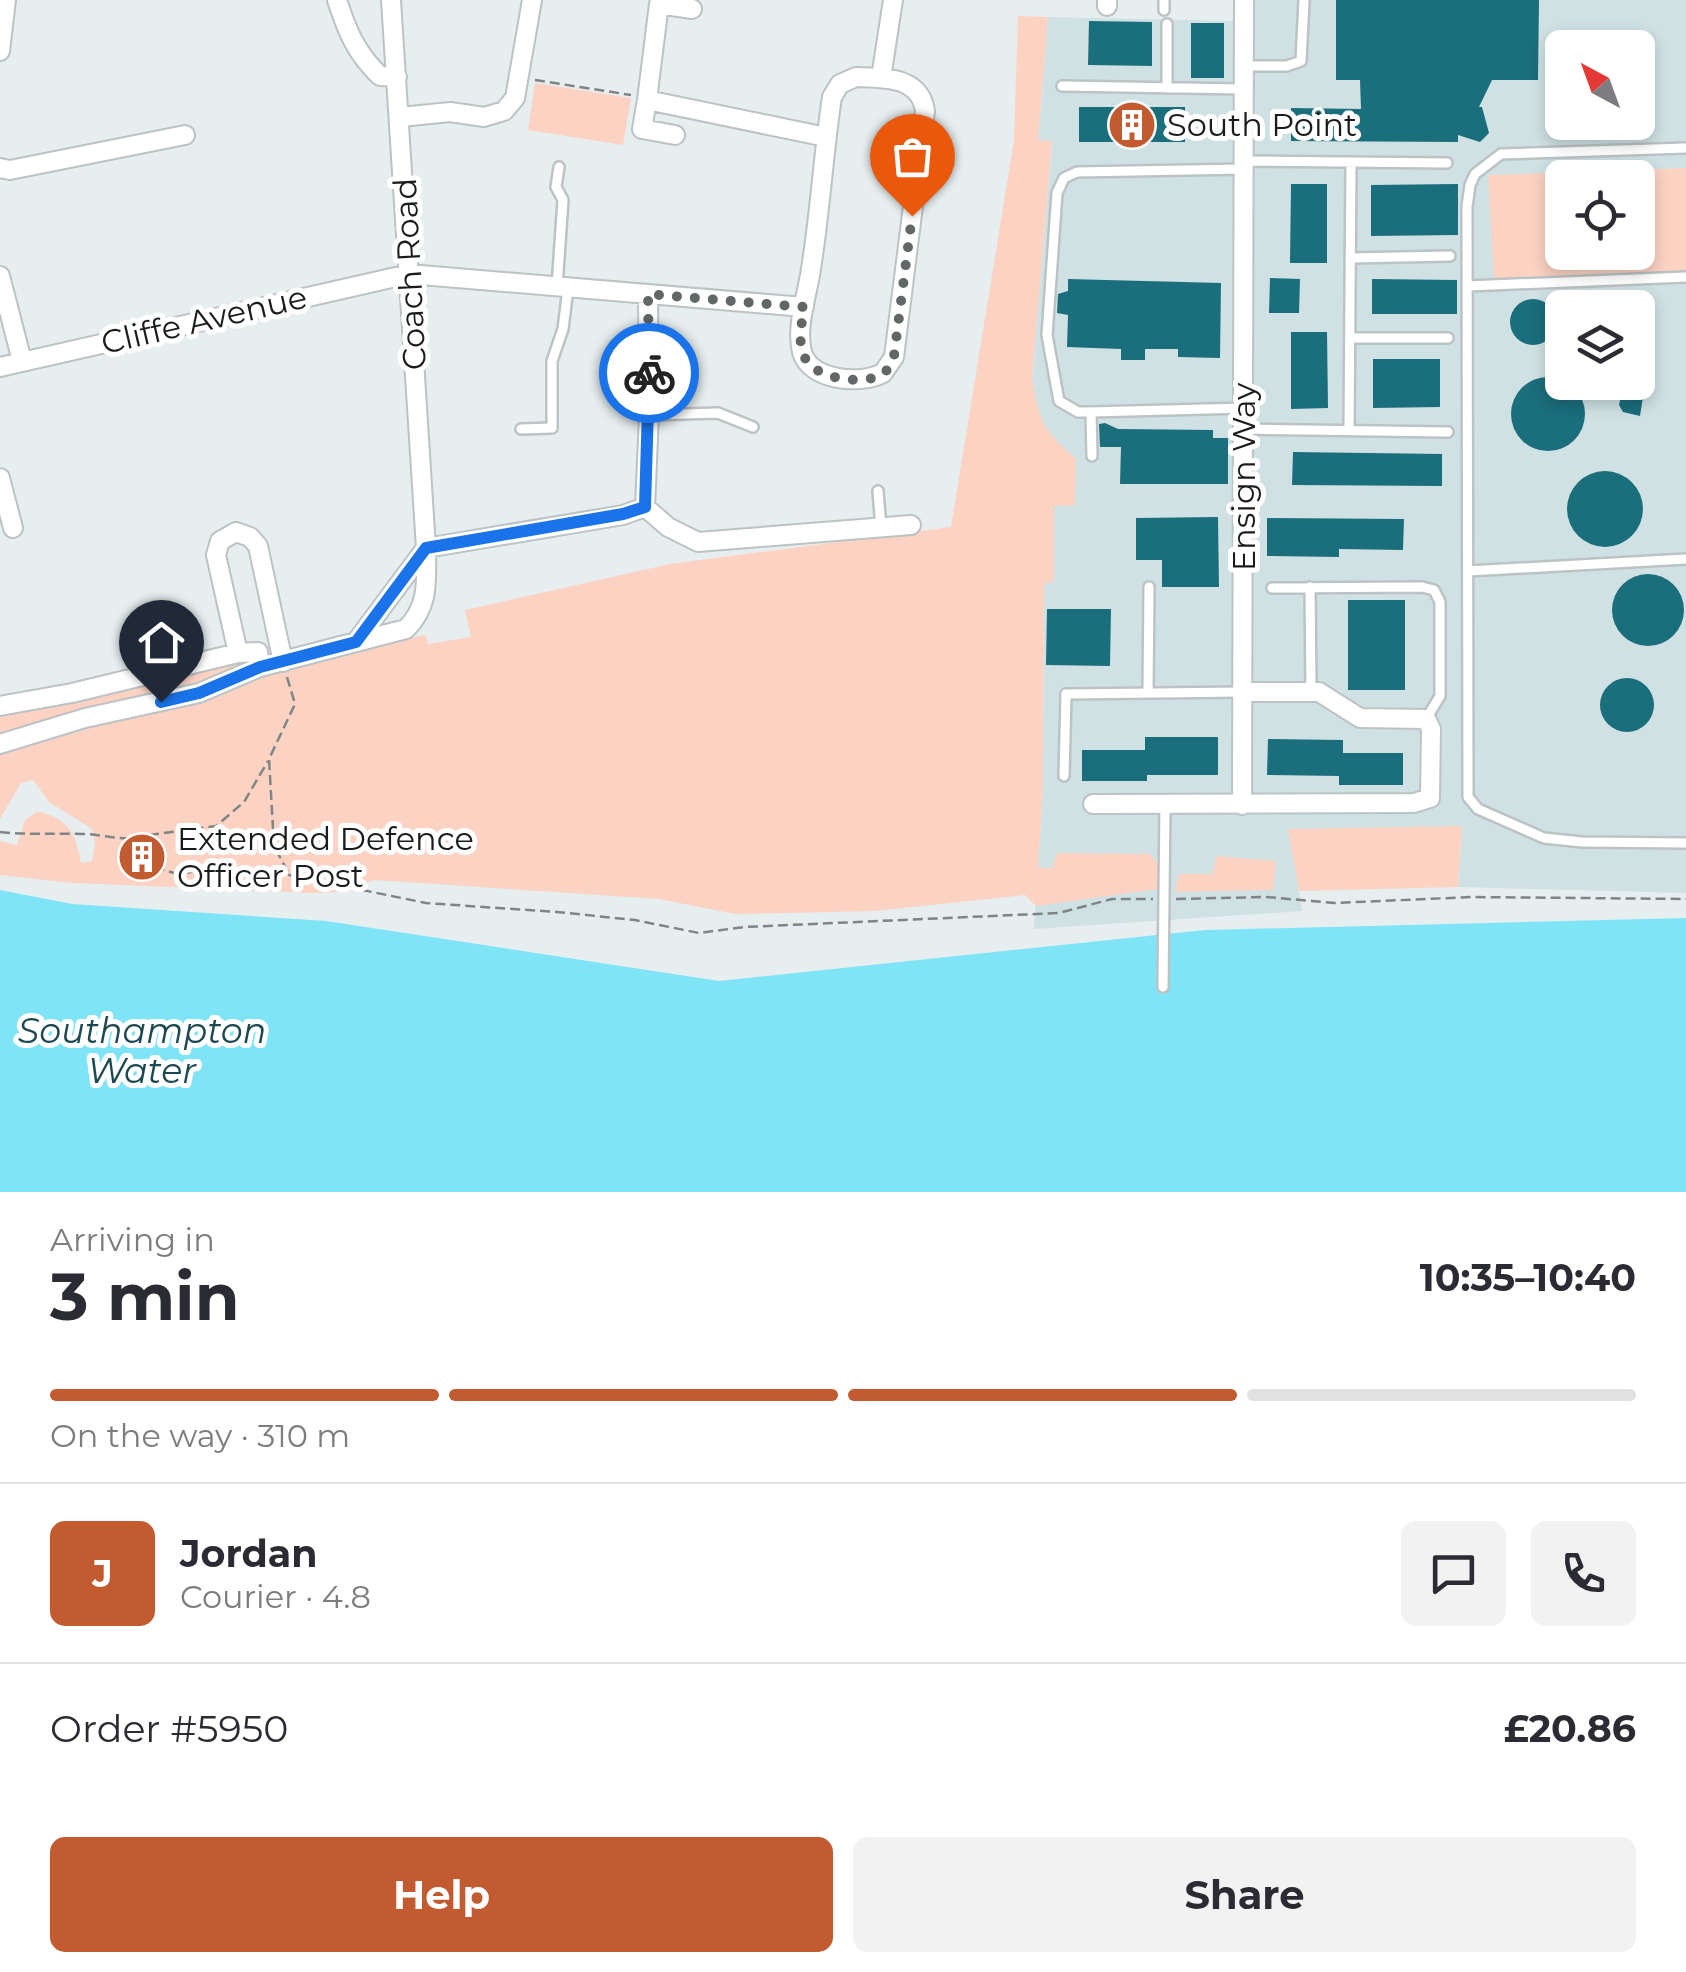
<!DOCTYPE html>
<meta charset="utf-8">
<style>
:root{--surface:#fff;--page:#f2f2f3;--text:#2b2b33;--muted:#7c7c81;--line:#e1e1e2;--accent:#c25b30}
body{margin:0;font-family:Montserrat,sans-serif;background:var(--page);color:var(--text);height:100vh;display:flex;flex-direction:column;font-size:38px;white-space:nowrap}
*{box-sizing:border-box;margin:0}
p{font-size:32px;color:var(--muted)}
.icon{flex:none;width:55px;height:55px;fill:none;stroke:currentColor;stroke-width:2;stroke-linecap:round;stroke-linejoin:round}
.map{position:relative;height:1192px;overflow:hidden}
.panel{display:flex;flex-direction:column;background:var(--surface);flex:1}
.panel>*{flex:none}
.needle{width:65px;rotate:319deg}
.tools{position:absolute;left:1545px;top:30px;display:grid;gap:20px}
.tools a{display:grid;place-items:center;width:110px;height:110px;border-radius:15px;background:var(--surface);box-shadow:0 5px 15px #0003;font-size:50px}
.pin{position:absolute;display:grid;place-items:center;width:85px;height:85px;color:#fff;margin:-102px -42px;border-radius:50% 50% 50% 0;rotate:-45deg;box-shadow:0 0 10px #0007}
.pin .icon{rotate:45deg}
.courier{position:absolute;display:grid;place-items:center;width:100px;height:100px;margin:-50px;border:8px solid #1a73e8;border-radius:50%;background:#fff;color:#222;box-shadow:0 2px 12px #0007}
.summary em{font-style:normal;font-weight:700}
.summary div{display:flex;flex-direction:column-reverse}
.summary{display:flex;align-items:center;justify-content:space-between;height:170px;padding:0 50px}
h1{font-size:65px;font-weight:700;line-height:75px}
.bar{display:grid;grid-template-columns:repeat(4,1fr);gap:15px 10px;align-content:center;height:120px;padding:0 50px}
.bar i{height:12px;border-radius:8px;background:var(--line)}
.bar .selected{background:var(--accent)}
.bar p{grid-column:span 4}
.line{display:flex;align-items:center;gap:25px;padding:0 50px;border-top:2px solid var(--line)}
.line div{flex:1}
.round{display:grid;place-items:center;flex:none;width:105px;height:105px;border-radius:15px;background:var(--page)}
.primary-button{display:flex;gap:20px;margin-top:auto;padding:20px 50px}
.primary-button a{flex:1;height:115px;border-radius:15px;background:var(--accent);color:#fff;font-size:40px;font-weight:700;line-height:115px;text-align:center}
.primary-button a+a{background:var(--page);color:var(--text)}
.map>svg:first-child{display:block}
</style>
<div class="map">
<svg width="1686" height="1192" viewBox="0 0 1686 1192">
<rect width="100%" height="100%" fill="#e6eeef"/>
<!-- built -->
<path fill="#d0e1e4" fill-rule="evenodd" d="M1256,0H1686V893L1458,887L1462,827L1289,829L1302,911L1034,929L1043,789L1044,583L1054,581V506L1075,504V459L1046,432L1039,417L1032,378L1052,142L1038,141L1048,17L1236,21ZM1562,48H1638V122H1562ZM1562,178H1638V252H1562ZM1562,308H1638V382H1562Z"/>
<!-- green -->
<path fill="#fcd3c3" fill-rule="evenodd" d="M1018,16L1048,17L1038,140L1052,141L1032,378C1040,423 1042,428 1076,459L1075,505L1054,506V581L1044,584L1043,789L1038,868H1053L1056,853L1150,854L1158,864V889L1036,906L1025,895L875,911L735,914L659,899L374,880L337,892L313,893L73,883L0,875V841L17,845L25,820L38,811C69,820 76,832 81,863L92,861L95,843L92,829L49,802L33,780L21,783L0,819V710L243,658L260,667L426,635L428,644L471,637L465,610L670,564L951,527L1014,140Z
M535,83L631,98L623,145L528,130Z
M1686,168V271L1494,280L1488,175ZM1562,178H1638V252H1562Z
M1462,826L1458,887L1299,891L1288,829Z
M1217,856L1276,861L1273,890L1175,892L1179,874H1212Z"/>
<!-- water -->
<path fill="#80e4f7" d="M0,890L72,904L326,921L719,981L1205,930L1686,918V1192H0Z"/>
<!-- building -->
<path fill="#1b6e7c" d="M1336,0H1539L1538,80H1492L1479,107H1482L1489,133L1480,142L1458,135V142L1291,141V108L1361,109L1360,80H1336Z
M1089,21L1152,22V66L1088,65Z
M1191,23H1224V78H1191Z
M1079,107H1185V142H1079Z
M1291,184H1327V263H1290Z
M1458,184V235L1371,236V185Z
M1270,278L1300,279L1299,313H1269Z
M1068,279L1221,283L1220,358L1178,357V349H1145V360H1121V349L1067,347L1068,315L1057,313L1058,294L1068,291Z
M1372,279L1457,280V314H1372Z
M1638,294L1640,299L1649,300V308H1644L1650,328L1642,359H1638V308H1590L1589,302L1619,296L1638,299Z
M1510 322a23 23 0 1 1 46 0a23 23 0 1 1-46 0Z
M1291,332H1327L1328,408L1291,409Z
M1373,359H1440V407L1373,408Z
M1511 414a37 37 0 1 1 74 0a37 37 0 1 1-74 0Z
M1631,389L1643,397L1640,416L1623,412L1619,405L1622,392Z
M1105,423L1118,429L1213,430V438H1228V484H1120L1121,447H1100L1099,424Z
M1293,452L1442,454V486L1292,485Z
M1567 509a38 38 0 1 1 76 0a38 38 0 1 1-76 0Z
M1218,517L1219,587H1162V560H1136V518Z
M1267,518L1404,519L1403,550L1339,549V557L1267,556Z
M1612 610a36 36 0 1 1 72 0a36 36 0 1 1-72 0Z
M1348,600H1405V690H1348Z
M1047,609H1111L1110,666L1046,665Z
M1600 705a27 27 0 1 1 54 0a27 27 0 1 1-54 0Z
M1145,737H1218V775H1147V781H1082V750H1145Z
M1268,739L1343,740V753H1403V785H1339V776L1267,775Z"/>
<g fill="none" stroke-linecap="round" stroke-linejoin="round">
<!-- service casing -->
<g stroke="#bcc3c5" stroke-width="14">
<path id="service" d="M1164,0V10
M1167,24V88
M1243,66H1287L1301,61L1304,0
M1062,86L1243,89
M1686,148L1501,154L1475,174L1470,185L1467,207L1468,797L1478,809L1544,838L1582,842L1686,843
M1243,161L1447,163
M1350,258L1450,256
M1468,286L1686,277
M557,287L563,200L556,187L559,167
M1350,338H1448
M1091,412H1078L1059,401L1047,335L1057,193L1064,178L1077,172L1243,169
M649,415L718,413L753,427
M521,429L552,428V361L563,329L568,288
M1244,429L1448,432
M1349,429L1351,162
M1092,456L1091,412L1244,408
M878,491L881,528
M1468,571L1686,559
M1310,587L1311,692
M1272,588L1422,587L1434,590L1440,602V696L1426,719
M1148,693L1149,587
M1064,776L1066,694L1242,692
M1163,987L1165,804"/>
</g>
<!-- minor casing -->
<g stroke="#bcc3c5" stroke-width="22">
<path id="minor" d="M337,0C347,31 356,53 380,76L397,77
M1107,6V0
M692,9L659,4L647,100L826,137
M0,51L6,0
M856,77C884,78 920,76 925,111L894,357L883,373C861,385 810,381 802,352C796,328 806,298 810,275C820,216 823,156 832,97L840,84Z
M881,78L893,0
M647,100L642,129L675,135
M401,117L450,112L484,117L504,111L515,98L532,0
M0,168L10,170L185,135
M0,276L22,361
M0,367L409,274L804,307
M0,478L13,528
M645,507L668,527L698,542L911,525
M356,642L426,548L623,515L645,507L649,415L648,295
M238,653L216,555L220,541L236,532L250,537L258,546L283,662
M0,706L72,693L238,653L258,652L260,667L406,629C430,605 426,580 426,548L391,0
M0,744L85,718L199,693L260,667
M1093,804L1414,803L1430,798L1431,729L1426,719L1360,718L1319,692H1245
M1242,805L1244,0"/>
</g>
<!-- path -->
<path stroke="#7f8484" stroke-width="2.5" stroke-dasharray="10 5" stroke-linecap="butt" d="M535,80L631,95
M287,677L295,704L269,759L274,846L289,874
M0,832C28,835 54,833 82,834C105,834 124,843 147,835L154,848V863L161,869L177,874L205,870L289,875L426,903L557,912L635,920L699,933L744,927L1059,913L1112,899H1153
M149,835L216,826L244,802L268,761
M1176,899L1266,897L1335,903L1472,897L1686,899"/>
<!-- service -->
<use href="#service" stroke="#fff" stroke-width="9"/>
<!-- minor -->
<use href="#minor" stroke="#fff" stroke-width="18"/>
</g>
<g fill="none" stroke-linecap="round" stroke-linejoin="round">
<!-- done -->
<path stroke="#616666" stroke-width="10" stroke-dasharray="0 18" d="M649,373L648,294L804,307C802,324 796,347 807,361C819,379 862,385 881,375C888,371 891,364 894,356L912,216"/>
<!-- route -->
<path stroke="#1a73e8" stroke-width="12" d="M161,702L199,693L260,667L356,642L426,548L623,514L645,507L649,373"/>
</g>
<!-- icons -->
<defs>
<g id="building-disc" transform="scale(2.5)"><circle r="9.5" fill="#c25b30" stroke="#fff"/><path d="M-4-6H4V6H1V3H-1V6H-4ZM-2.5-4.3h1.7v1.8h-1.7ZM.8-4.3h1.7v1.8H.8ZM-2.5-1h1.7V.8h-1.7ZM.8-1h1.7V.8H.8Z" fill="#fff"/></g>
</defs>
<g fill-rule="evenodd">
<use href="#building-disc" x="1132" y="125"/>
<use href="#building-disc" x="142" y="857"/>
</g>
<g text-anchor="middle" stroke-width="10" stroke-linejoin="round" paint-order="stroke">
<!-- poi labels -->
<g font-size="32" fill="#191c1c" stroke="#fff" text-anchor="start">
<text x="1167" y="136">South Point</text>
<text x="177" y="850">Extended Defence<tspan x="177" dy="37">Officer Post</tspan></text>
</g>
<!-- street labels -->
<g font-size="32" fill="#191c1c" stroke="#fff">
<text transform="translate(410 274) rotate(-93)" y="11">Coach Road</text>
<text transform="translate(204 320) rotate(-13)" y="11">Cliffe Avenue</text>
<text transform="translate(1244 477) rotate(-90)" y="11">Ensign Way</text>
</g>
<!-- water labels -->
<g font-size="35" font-style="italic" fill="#1c4951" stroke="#fff">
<text x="142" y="1043">Southampton<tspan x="142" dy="40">Water</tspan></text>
</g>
</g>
</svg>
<div class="tools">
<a><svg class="needle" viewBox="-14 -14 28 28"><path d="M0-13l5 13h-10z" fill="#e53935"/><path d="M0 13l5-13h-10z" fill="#7c7c81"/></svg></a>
<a><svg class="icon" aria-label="locate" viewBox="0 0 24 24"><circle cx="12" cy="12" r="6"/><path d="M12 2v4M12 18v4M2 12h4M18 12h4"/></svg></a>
<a><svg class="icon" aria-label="layers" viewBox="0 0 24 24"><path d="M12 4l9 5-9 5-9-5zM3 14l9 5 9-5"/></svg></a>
</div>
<div class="pin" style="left:912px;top:216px;background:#ea580c"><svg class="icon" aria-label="bag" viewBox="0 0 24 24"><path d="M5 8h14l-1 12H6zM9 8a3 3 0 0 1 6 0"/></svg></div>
<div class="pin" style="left:161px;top:702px;background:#1f2937"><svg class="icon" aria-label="home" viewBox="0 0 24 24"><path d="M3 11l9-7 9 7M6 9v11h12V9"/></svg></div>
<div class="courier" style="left:649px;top:373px"><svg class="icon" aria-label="bike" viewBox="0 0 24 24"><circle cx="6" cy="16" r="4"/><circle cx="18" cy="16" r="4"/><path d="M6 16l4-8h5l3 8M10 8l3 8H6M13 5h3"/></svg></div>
</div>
<section class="panel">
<div class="summary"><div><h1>3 min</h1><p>Arriving in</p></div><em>10:35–10:40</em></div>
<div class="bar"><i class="selected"></i><i class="selected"></i><i class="selected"></i><i></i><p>On the way · 310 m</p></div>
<div class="line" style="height:180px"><b class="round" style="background:var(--accent);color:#fff">J</b><div><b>Jordan</b><p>Courier · 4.8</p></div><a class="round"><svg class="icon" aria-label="chat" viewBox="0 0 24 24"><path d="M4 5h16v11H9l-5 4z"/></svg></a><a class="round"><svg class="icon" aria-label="phone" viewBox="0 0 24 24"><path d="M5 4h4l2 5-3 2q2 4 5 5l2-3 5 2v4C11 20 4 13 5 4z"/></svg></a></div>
<div class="line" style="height:130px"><div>Order #5950</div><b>£20.86</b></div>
<div class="primary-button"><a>Help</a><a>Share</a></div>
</section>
